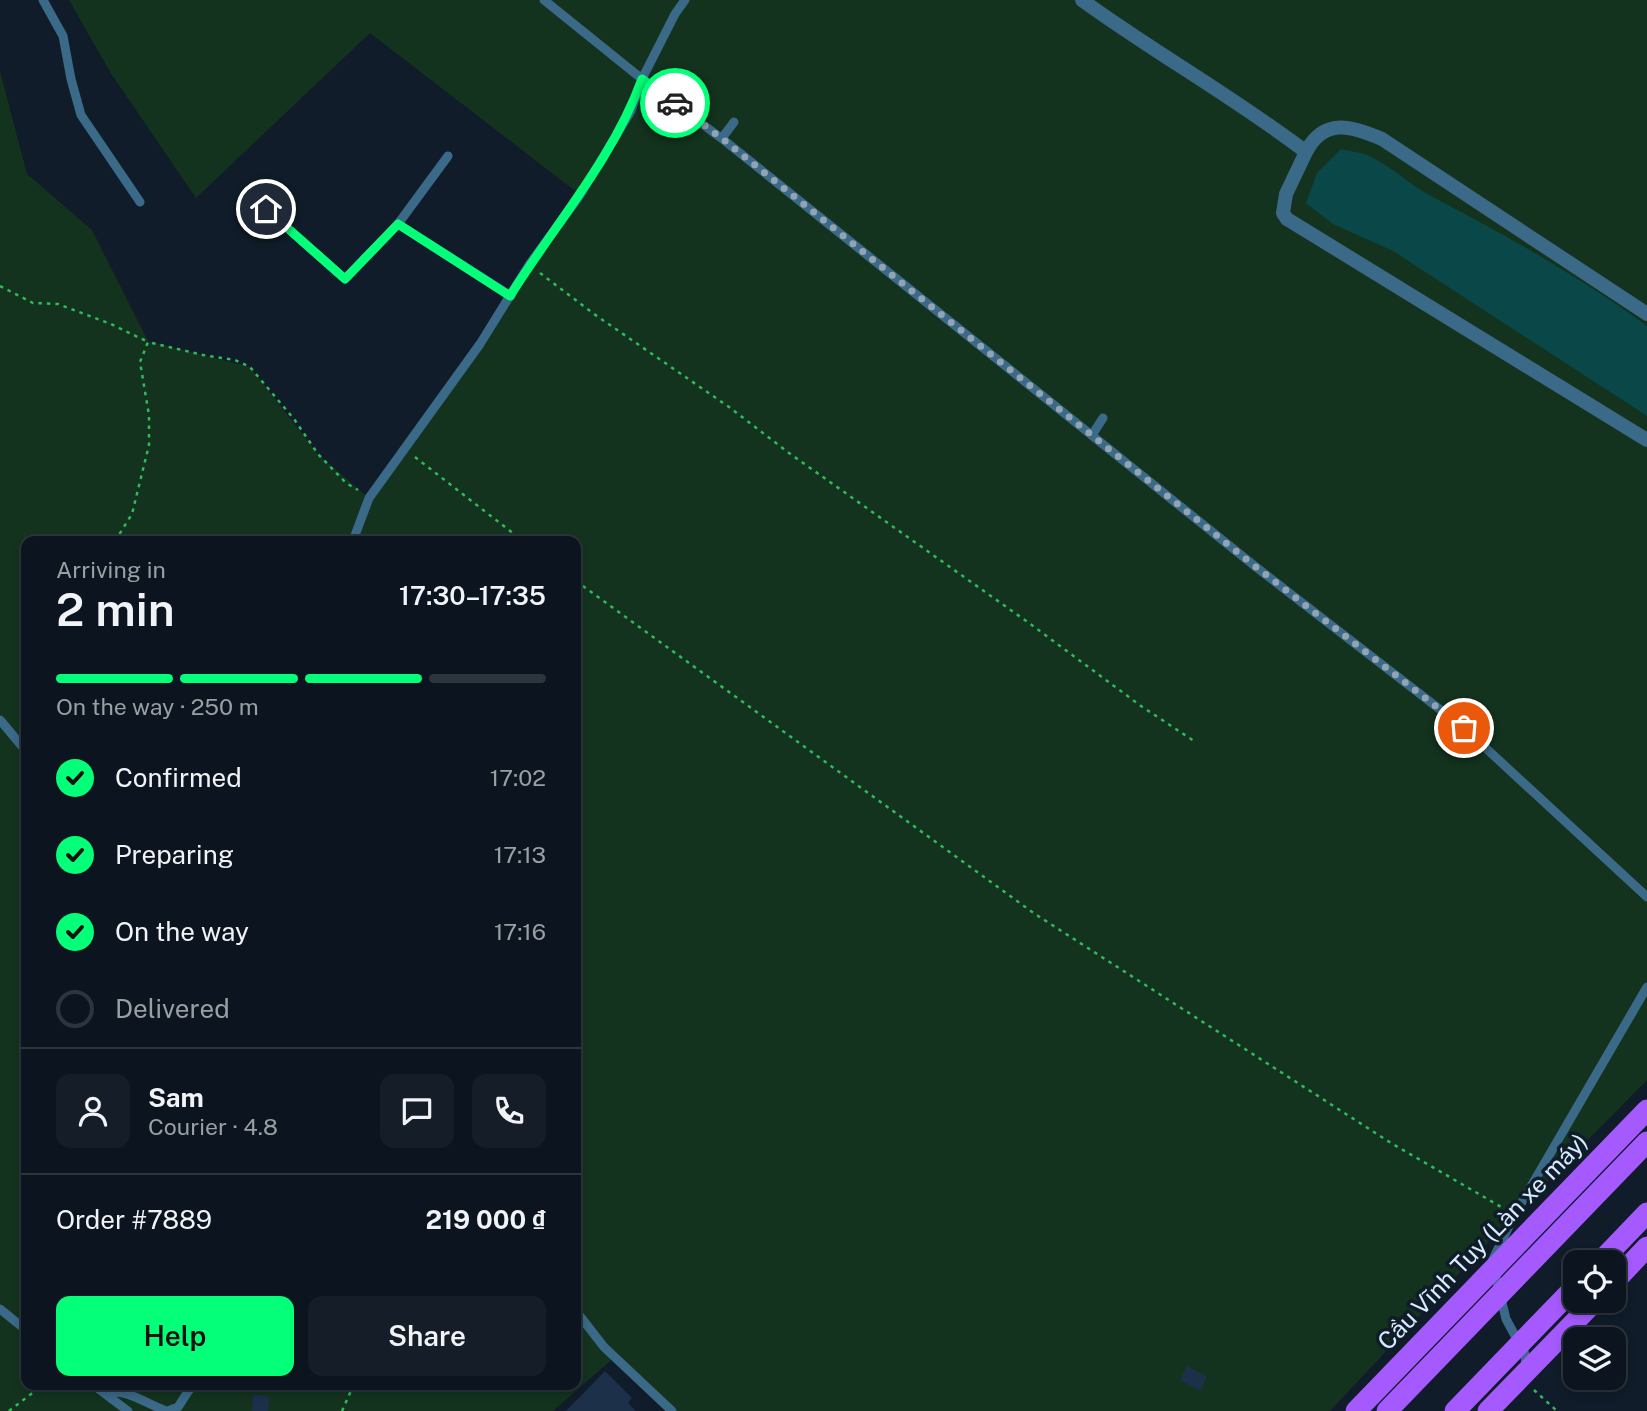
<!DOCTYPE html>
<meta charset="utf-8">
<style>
:root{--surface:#0c151f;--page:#151e28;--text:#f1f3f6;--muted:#9a9fa4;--line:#2c343d;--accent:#04ff78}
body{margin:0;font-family:"Public Sans",sans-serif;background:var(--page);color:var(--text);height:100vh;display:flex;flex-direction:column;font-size:26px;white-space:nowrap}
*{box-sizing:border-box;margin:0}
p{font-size:23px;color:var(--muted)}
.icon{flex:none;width:38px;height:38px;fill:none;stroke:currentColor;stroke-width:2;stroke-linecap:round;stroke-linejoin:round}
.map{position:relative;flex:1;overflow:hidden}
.drawer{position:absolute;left:21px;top:536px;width:560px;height:854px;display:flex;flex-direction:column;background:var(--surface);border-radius:14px;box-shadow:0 4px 10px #0003,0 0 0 2px var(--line)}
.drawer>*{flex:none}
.buttons{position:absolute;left:1563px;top:1250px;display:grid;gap:14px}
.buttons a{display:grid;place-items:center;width:63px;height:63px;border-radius:14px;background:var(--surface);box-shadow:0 4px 10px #0003,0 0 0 2px var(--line);font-size:35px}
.pin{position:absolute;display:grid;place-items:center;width:60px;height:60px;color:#fff;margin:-30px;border:4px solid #fff;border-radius:50%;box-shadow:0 2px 7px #0007}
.courier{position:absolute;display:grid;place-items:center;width:70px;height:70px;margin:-35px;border:5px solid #04ff78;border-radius:50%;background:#fff;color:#222;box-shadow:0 2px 9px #0007}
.head em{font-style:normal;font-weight:600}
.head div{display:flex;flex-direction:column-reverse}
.head{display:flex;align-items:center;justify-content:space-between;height:119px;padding:0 35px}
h1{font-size:46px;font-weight:600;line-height:52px}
.bar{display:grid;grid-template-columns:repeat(4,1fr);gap:10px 7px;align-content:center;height:84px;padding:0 35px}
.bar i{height:9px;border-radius:5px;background:var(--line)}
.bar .current{background:var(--accent)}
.bar p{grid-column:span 4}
.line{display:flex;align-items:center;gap:18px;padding:0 35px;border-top:2px solid var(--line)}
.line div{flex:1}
.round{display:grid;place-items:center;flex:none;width:74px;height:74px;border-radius:14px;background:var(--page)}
ol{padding:0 35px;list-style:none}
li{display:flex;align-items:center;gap:21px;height:77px}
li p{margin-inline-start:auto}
li .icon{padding:7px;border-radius:50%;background:var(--accent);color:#111;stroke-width:4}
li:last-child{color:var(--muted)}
li i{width:38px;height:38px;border:4px solid var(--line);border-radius:50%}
.cta{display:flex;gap:14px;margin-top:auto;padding:14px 35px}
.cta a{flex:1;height:80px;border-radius:14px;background:var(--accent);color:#111;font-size:28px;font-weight:600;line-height:80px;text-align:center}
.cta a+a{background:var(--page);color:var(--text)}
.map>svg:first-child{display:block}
</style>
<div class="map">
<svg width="1647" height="1411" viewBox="0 0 1647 1411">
<rect width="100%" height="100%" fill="#101c29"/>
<!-- green -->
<path fill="#13331e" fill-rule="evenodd" d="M69,0H1647V1080L1515,1214L1330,1411H672L617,1355L553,1411H0V71L27,174L92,230L148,341L250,367L318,454L369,498L579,194L370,33L196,198L110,72ZM26,541H576V1384H26Z"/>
<!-- water -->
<path fill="#0a4748" d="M1341,149C1349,151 1359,152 1367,155C1391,165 1408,184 1431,196C1505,235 1579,276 1647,326V416L1393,251L1333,224L1306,203L1317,173Z"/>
<!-- building -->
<path fill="#1c304a" d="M1187,1366L1207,1377L1200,1391L1180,1380Z
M605,1371L632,1398L628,1403L636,1411H566Z
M253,1395L269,1396L268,1411H252Z"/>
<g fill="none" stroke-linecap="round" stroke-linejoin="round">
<!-- path -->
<path stroke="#30bb5a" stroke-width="2.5" stroke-dasharray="3.5 5" stroke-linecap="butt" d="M540,273L594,314L729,407L789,453L1029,623L1141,706L1194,741
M0,286L33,303L58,304L111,324L148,342
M415,457L523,541
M115,541L132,514L149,445V415L140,362L148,342L203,355L235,360L250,367L294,419L318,454L346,483L358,490
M576,581L1035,914L1391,1143L1503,1208
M1534,1390L1557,1411
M9,1411L44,1384
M342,1411L354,1384"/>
<!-- service -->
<path stroke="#3b6988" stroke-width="9" d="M43,0L63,36L71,79L81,115L140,202
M544,0L642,79L725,141L1256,567L1464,728L1647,897
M722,138L734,122
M266,209L345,279L398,224L448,156
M398,224L511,296
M1092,435L1103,418
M354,538L369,498L480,344L529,265L580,195L631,111L642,79L675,14L685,0
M0,720L26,751
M1464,728L1475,711
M0,1309L26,1330
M576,1311L604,1347L672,1411
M1526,1368L1525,1354L1506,1319L1492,1261L1515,1214L1647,987
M92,1384L128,1411
M107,1393C128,1388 147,1405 167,1411
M168,1411L178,1407L193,1384"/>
<!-- minor -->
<path stroke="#3b6988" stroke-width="14" d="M1082,0C1155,53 1234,97 1306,152C1324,117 1352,126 1382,139L1647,314
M1306,152L1286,194L1283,213L1287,219L1647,440"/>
<!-- trunk -->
<path stroke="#a55aff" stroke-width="21" d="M1600,1262L1647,1213
M1614,1282L1647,1247"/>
<!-- trunk-bridge -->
<path stroke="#a55aff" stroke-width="21" d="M1356,1411L1647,1110
M1387,1411L1647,1142
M1455,1411L1575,1287
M1488,1411L1596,1300"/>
</g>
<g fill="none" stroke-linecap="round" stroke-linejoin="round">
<!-- done -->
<path stroke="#92a3b4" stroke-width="7" stroke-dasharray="0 12.6" d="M675,103L725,141L1256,567L1464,728"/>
<!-- route -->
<path stroke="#04ff78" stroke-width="9" d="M266,209L345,279L398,224L510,296C555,224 613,159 642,79L675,103"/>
</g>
<g text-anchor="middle" stroke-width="7" stroke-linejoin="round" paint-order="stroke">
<!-- street labels -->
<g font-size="24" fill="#d8ecff" stroke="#101c29">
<text transform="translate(1483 1242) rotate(-46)" y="8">Cầu Vĩnh Tuy (Làn xe máy)</text>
</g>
</g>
</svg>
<div class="buttons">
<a><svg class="icon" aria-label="locate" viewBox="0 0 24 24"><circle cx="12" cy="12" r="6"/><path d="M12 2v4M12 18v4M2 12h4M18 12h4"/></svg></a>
<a><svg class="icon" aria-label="layers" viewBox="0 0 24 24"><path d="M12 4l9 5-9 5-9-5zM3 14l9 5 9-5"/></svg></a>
</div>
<div class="pin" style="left:1464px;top:728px;background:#ea580c"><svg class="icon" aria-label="bag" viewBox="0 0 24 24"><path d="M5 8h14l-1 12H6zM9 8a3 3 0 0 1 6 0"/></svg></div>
<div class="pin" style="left:266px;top:209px;background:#1f2937"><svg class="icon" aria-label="home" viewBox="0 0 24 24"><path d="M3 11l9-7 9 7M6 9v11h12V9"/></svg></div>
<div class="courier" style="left:675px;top:103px"><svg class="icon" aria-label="car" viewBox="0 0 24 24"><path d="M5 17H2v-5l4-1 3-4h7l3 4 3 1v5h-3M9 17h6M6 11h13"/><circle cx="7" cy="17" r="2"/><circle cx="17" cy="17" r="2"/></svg></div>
<section class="drawer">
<div class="head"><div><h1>2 min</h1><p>Arriving in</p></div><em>17:30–17:35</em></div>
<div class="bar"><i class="current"></i><i class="current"></i><i class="current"></i><i></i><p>On the way · 250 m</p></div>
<ol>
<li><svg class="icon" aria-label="check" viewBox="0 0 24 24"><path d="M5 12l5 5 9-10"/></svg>Confirmed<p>17:02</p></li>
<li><svg class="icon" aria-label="check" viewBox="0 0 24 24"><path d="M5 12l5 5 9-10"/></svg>Preparing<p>17:13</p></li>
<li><svg class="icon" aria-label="check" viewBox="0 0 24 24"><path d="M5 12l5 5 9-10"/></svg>On the way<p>17:16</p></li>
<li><i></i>Delivered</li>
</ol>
<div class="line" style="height:126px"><a class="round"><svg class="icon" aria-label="person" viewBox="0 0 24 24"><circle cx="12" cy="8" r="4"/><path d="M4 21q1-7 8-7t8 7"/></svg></a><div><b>Sam</b><p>Courier · 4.8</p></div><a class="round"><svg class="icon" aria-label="chat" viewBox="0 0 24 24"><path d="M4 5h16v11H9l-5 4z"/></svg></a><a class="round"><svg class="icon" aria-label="phone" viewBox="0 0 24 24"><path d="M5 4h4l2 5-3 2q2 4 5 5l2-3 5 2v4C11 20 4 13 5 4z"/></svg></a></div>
<div class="line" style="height:91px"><div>Order #7889</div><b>219 000 ₫</b></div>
<div class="cta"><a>Help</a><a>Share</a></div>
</section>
</div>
